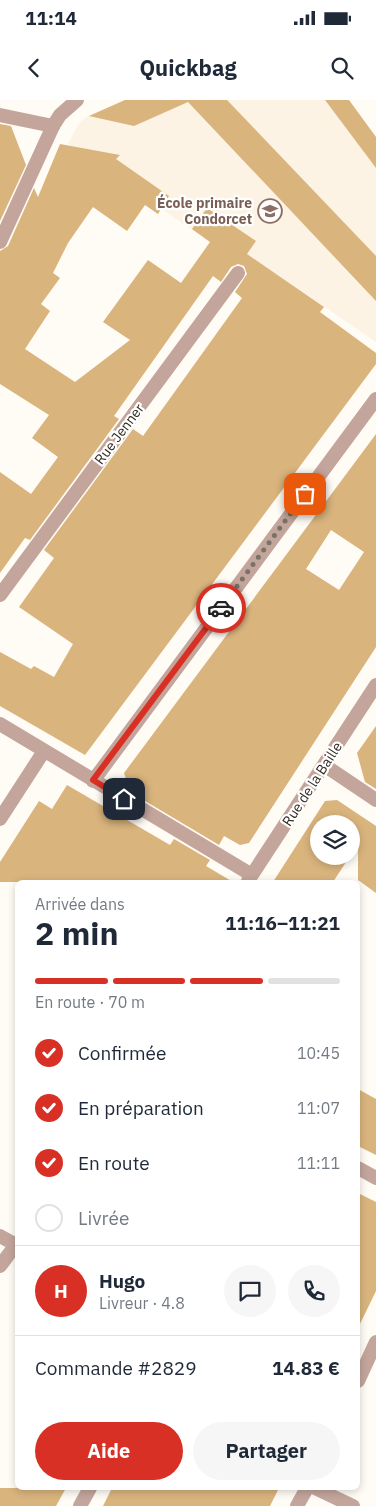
<!DOCTYPE html>
<html lang="fr">
<meta charset="utf-8">
<style>
:root{--surface:#fff;--page:#f6f6f7;--text:#1f2937;--muted:#747a83;--line:#e0e1e3;--accent:#d93025}
body{margin:0;font-family:"IBM Plex Sans",sans-serif;background:var(--page);color:var(--text);height:100vh;display:flex;flex-direction:column;font-size:19px;white-space:nowrap}
*{box-sizing:border-box;margin:0}
p{font-size:16px;color:var(--muted)}
.icon{flex:none;width:28px;height:28px;fill:none;stroke:currentColor;stroke-width:2;stroke-linecap:round;stroke-linejoin:round}
.map{position:relative;flex:1;overflow:hidden}
.sheet{position:absolute;left:15px;top:780px;width:345px;height:610px;display:flex;flex-direction:column;background:var(--surface);border-radius:8px;box-shadow:0 2px 8px #0003}
.sheet>*{flex:none}
.tools{position:absolute;left:310px;top:715px;display:grid;gap:10px}
.tools a{display:grid;place-items:center;width:50px;height:50px;border-radius:50%;background:var(--surface);box-shadow:0 2px 8px #0003;font-size:25px}
.pin{position:absolute;display:grid;place-items:center;width:42px;height:42px;color:#fff;margin:-21px;border-radius:10px;box-shadow:0 2px 8px #0006}
.courier{position:absolute;display:grid;place-items:center;width:50px;height:50px;margin:-25px;border:4px solid #d93025;border-radius:50%;background:#fff;color:#222;box-shadow:0 1px 6px #0007}
.overview em{font-style:normal;font-weight:700}
.overview div{display:flex;flex-direction:column-reverse}
.overview{display:flex;align-items:center;justify-content:space-between;height:85px;padding:0 20px}
h1{font-size:32px;font-weight:700;line-height:38px}
.bar{display:grid;grid-template-columns:repeat(4,1fr);gap:8px 5px;align-content:center;height:60px;padding:0 20px}
.bar i{height:6px;border-radius:4px;background:var(--line)}
.bar .on{background:var(--accent)}
.bar p{grid-column:span 4}
.line{display:flex;align-items:center;gap:12px;padding:0 20px;border-top:1px solid var(--line)}
.line div{flex:1}
.round{display:grid;place-items:center;flex:none;width:52px;height:52px;border-radius:26px;background:var(--page)}
ol{padding:0 20px;list-style:none}
li{display:flex;align-items:center;gap:15px;height:55px}
li p{margin-inline-start:auto}
li .icon{padding:5px;border-radius:50%;background:var(--accent);color:#fff;stroke-width:4}
li:last-child{color:var(--muted)}
li i{width:28px;height:28px;border:2px solid var(--line);border-radius:50%}
.action{display:flex;gap:10px;margin-top:auto;padding:10px 20px}
.action a{flex:1;height:58px;border-radius:30px;background:var(--accent);color:#fff;font-size:20px;font-weight:700;line-height:58px;text-align:center}
.action a+a{background:var(--page);color:var(--text)}
.status{display:flex;justify-content:space-between;align-items:center;height:35px;padding:0 25px;background:var(--surface);direction:ltr}
.status svg{height:14px;fill:currentColor}
header{display:flex;justify-content:space-between;align-items:center;height:65px;padding:0 20px;background:var(--surface);font-size:22px;font-weight:700}
.map>svg:first-child{display:block}
</style>
<div class="status"><b>11:14</b><svg viewBox="0 0 49 12"><path d="M0 12V9h3v3zM5 12V6h3v6zM10 12V3h3v9zM15 12V0h3v12zM26 1h20v11H26zM47 4h2v5h-2z"/></svg></div>
<header><svg class="icon" aria-label="back" viewBox="0 0 24 24"><path d="M15 5l-7 7 7 7"/></svg>Quickbag<svg class="icon" aria-label="search" viewBox="0 0 24 24"><circle cx="10" cy="10" r="6"/><path d="M15 15l6 6"/></svg></header>
<div class="map">
<svg width="376" height="1406" viewBox="0 0 376 1406">
<rect width="100%" height="100%" fill="#fffbf5"/>
<!-- built -->
<path fill="#fcf3e5" d="M125,0H325L376,67V242L247,154L240,163L68,44L78,25L86,17Z"/>
<!-- building -->
<path fill="#d9b47d" fill-rule="evenodd" d="M125,0H227L376,156V201L188,2L134,26L89,16Z
M325,0H349L376,37V68Z
M0,24L11,26L26,65L0,121Z
M60,44L120,55L116,59L169,96L158,114L145,105L127,131L93,107L68,143L53,173L60,178L41,204L50,211L25,249L75,282L130,240L103,222L148,160L181,183L210,142L192,129L207,108L256,141L247,154L324,207L320,212L376,253V264L85,655L0,606V552L31,569L34,566L54,577L73,544L19,507L54,458L44,450L133,329L143,336L242,198L235,192L247,174L244,166L238,164L231,167L221,182L213,176L114,316L119,319L30,440L25,438L0,473V372L31,394L58,357L32,338L49,315L0,284V151L8,146L34,88L38,97Z
M376,334V547L249,743L240,745L224,736L219,745L130,692L124,673ZM331,430L364,452L339,490L306,469Z
M376,626V689L365,682L357,653Z
M67,685L170,745L174,739L210,760L206,766L233,782H0V762L39,701L52,709Z
M337,700L376,726V793L358,780V746L351,755V724H319V756H350L333,782H273L325,701Z
M358,989L376,999V1055L358,1046Z
M358,1093L376,1102V1191L358,1228Z
M0,1388H66L56,1406H0Z
M112,1388H279L270,1406H103Z"/>
<g fill="none" stroke-linecap="round" stroke-linejoin="round">
<!-- minor -->
<path stroke="#c3a59c" stroke-width="14" d="M0,142L53,26
M0,495L238,173
M0,624L252,775
M324,665L376,700
M93,681L376,299
M0,719L44,651
M248,781L376,585
M358,1068L376,1078
M0,1136L18,1146
M0,1166L18,1142
M358,1281L376,1242
M315,1388L353,1406
M80,1406L90,1388
M297,1406L307,1388"/>
<!-- tertiary -->
<path stroke="#c3a59c" stroke-width="14" d="M0,15L53,26L60,15L77,0"/>
</g>
<g fill="none" stroke-linecap="round" stroke-linejoin="round">
<!-- done -->
<path stroke="#787269" stroke-width="5" stroke-dasharray="0 9" d="M221,508L305,394"/>
<!-- route -->
<path stroke="#d93025" stroke-width="6" d="M124,699L93,680L221,508"/>
</g>
<!-- icons -->
<defs>
<g id="school-ring" transform="scale(1.25)"><circle r="9.5" fill="#fff" stroke="#8d6e63" stroke-width="1.5"/><path d="M0-5L7-2L0 1L-7-2ZM-4 1L0 2.5L4 1V4Q0 6-4 4Z" fill="#8d6e63"/></g>
</defs>
<g fill-rule="evenodd">
<use href="#school-ring" x="270" y="111"/>
</g>
<g text-anchor="middle" stroke-width="4.5" stroke-linejoin="round" paint-order="stroke">
<!-- education labels -->
<g font-size="14" font-weight="bold" fill="#785e54" stroke="#fff" text-anchor="end">
<text x="252" y="108">École primaire<tspan x="252" dy="16">Condorcet</tspan></text>
</g>
<!-- street labels -->
<g font-size="14" fill="#30291e" stroke="#fff">
<text transform="translate(119 334) rotate(-53)" y="5">Rue Jenner</text>
<text transform="translate(312 684) rotate(-57)" y="5">Rue de la Baille</text>
</g>
</g>
</svg>
<div class="tools">
<a><svg class="icon" aria-label="layers" viewBox="0 0 24 24"><path d="M12 4l9 5-9 5-9-5zM3 14l9 5 9-5"/></svg></a>
</div>
<div class="pin" style="left:305px;top:394px;background:#ea580c"><svg class="icon" aria-label="bag" viewBox="0 0 24 24"><path d="M5 8h14l-1 12H6zM9 8a3 3 0 0 1 6 0"/></svg></div>
<div class="pin" style="left:124px;top:699px;background:#1f2937"><svg class="icon" aria-label="home" viewBox="0 0 24 24"><path d="M3 11l9-7 9 7M6 9v11h12V9"/></svg></div>
<div class="courier" style="left:221px;top:508px"><svg class="icon" aria-label="car" viewBox="0 0 24 24"><path d="M5 17H2v-5l4-1 3-4h7l3 4 3 1v5h-3M9 17h6M6 11h13"/><circle cx="7" cy="17" r="2"/><circle cx="17" cy="17" r="2"/></svg></div>
<section class="sheet">
<div class="overview"><div><h1>2 min</h1><p>Arrivée dans</p></div><em>11:16–11:21</em></div>
<div class="bar"><i class="on"></i><i class="on"></i><i class="on"></i><i></i><p>En route · 70 m</p></div>
<ol>
<li><svg class="icon" aria-label="check" viewBox="0 0 24 24"><path d="M5 12l5 5 9-10"/></svg>Confirmée<p>10:45</p></li>
<li><svg class="icon" aria-label="check" viewBox="0 0 24 24"><path d="M5 12l5 5 9-10"/></svg>En préparation<p>11:07</p></li>
<li><svg class="icon" aria-label="check" viewBox="0 0 24 24"><path d="M5 12l5 5 9-10"/></svg>En route<p>11:11</p></li>
<li><i></i>Livrée</li>
</ol>
<div class="line" style="height:90px"><b class="round" style="background:var(--accent);color:#fff">H</b><div><b>Hugo</b><p>Livreur · 4.8</p></div><a class="round"><svg class="icon" aria-label="chat" viewBox="0 0 24 24"><path d="M4 5h16v11H9l-5 4z"/></svg></a><a class="round"><svg class="icon" aria-label="phone" viewBox="0 0 24 24"><path d="M5 4h4l2 5-3 2q2 4 5 5l2-3 5 2v4C11 20 4 13 5 4z"/></svg></a></div>
<div class="line" style="height:65px"><div>Commande #2829</div><b>14.83 €</b></div>
<div class="action"><a>Aide</a><a>Partager</a></div>
</section>
</div>
